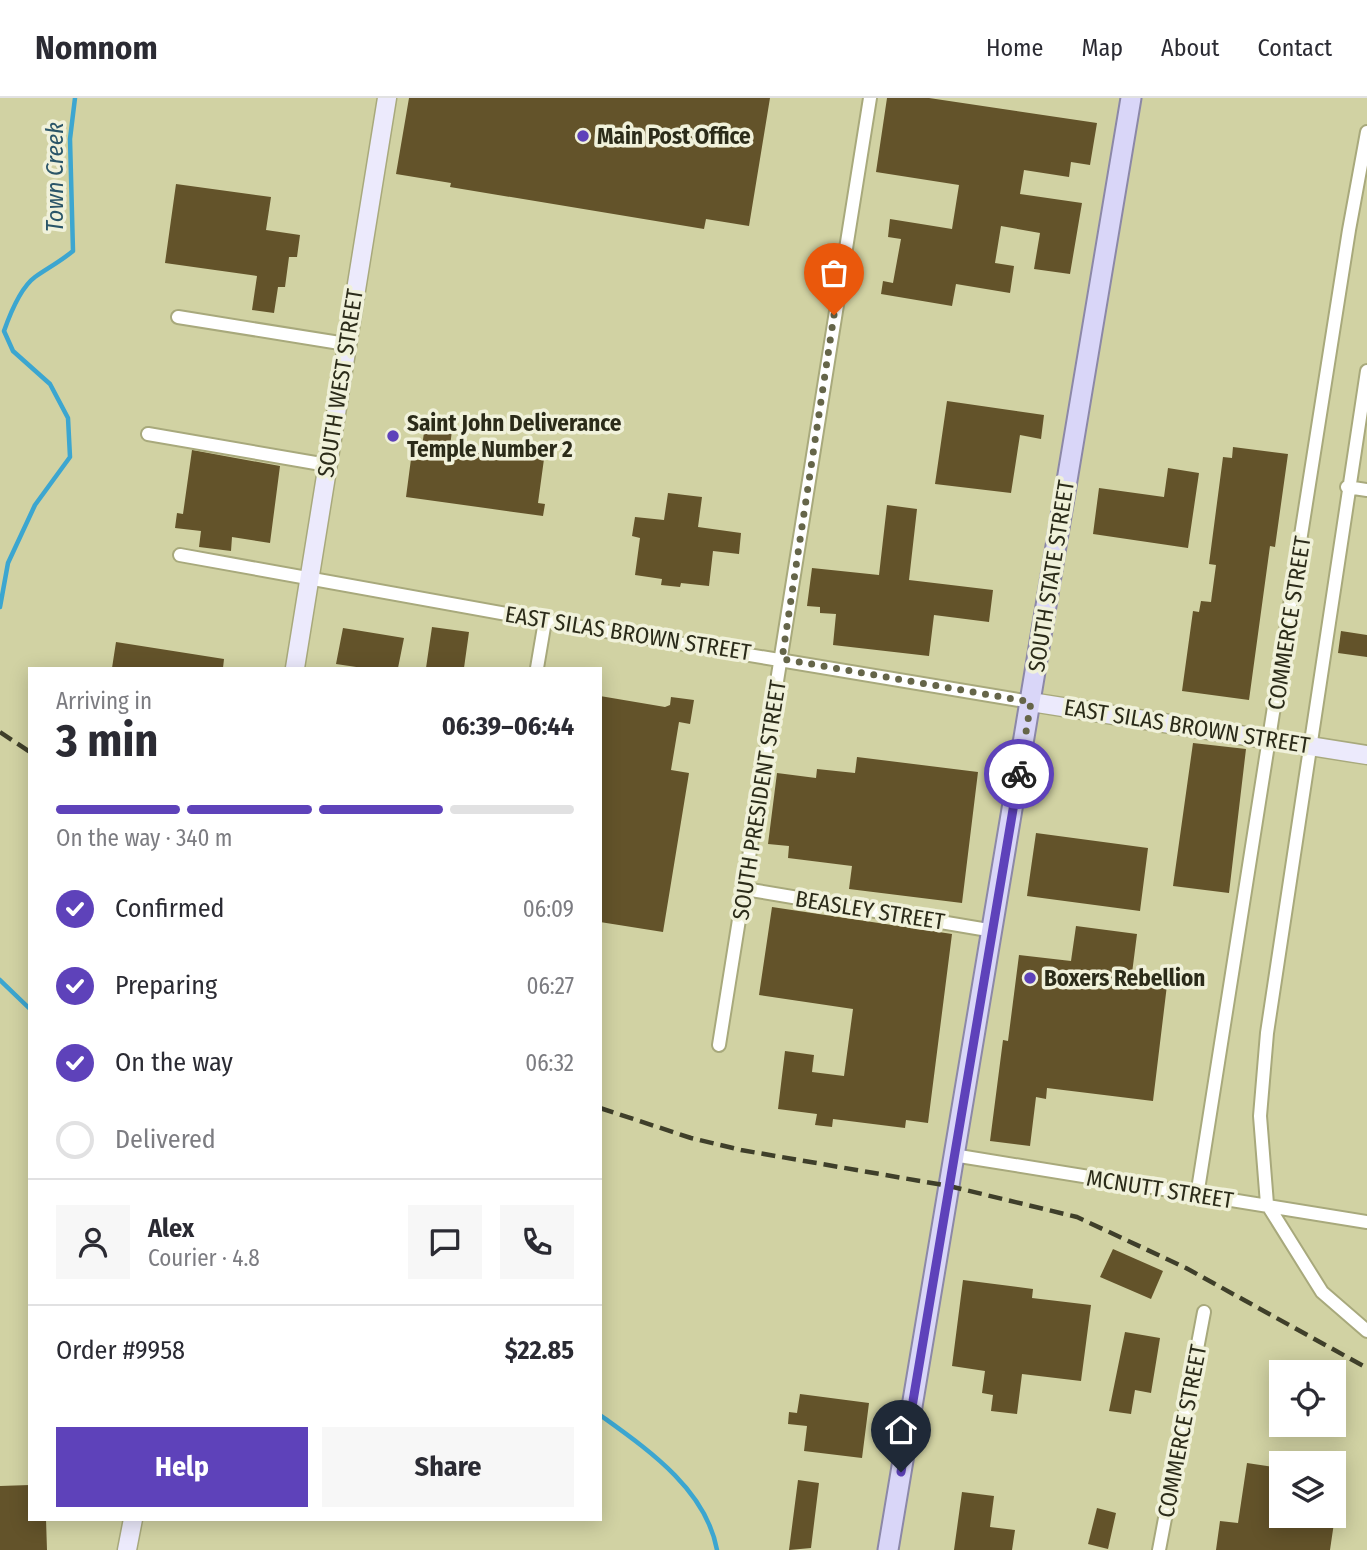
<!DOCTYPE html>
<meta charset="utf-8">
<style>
:root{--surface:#fff;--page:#f7f7f7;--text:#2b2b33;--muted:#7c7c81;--line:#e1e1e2;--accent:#5e42ba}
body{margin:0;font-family:"Fira Sans Condensed",sans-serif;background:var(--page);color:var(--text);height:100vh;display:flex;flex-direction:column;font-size:26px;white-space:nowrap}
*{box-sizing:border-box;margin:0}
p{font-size:23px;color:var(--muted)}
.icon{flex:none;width:38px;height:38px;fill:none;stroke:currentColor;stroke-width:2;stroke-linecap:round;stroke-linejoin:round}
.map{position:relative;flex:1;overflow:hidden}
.panel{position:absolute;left:28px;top:569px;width:574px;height:854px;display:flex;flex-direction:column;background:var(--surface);border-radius:0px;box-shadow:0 4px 18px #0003}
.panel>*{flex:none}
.buttons{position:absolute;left:1269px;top:1262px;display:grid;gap:14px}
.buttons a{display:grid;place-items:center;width:77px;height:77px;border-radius:0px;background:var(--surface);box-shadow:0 4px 18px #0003;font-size:35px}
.pin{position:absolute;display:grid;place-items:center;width:60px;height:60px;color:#fff;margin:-72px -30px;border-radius:50% 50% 50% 0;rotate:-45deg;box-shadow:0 0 7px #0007}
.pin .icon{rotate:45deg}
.courier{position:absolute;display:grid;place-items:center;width:70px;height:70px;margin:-35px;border:5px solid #5e42ba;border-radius:50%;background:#fff;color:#222;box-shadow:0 2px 9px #0007}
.summary em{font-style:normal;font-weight:700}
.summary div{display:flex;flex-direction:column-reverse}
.summary{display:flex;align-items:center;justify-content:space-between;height:119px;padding:0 28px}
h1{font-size:46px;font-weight:700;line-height:52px}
.bar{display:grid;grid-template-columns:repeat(4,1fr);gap:10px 7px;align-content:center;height:84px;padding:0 28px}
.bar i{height:9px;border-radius:5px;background:var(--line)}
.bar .current{background:var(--accent)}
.bar p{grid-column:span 4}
.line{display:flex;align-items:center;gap:18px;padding:0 28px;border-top:2px solid var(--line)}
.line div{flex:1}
.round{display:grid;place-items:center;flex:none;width:74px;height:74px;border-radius:0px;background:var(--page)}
ol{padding:0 28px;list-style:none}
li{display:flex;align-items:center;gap:21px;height:77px}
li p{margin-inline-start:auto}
li .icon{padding:7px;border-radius:50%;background:var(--accent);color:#fff;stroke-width:4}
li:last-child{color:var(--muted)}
li i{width:38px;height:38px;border:4px solid var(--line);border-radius:50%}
.cta{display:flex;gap:14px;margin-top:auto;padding:14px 28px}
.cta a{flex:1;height:80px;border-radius:0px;background:var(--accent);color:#fff;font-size:28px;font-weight:700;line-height:80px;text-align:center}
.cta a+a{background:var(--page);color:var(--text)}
header{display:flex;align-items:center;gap:42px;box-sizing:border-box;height:98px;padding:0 35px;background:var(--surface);border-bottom:2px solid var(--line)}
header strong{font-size:33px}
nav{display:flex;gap:38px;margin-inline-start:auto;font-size:24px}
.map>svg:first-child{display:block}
</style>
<header>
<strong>Nomnom</strong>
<nav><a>Home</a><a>Map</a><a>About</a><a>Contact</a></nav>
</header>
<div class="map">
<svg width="1367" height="1452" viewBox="0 0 1367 1452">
<rect width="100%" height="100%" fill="#d1d2a3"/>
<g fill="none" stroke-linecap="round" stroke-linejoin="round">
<!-- stream -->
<path stroke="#3ca6d0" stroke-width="4.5" d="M0,509L8,465L35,407L70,359L68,320L50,286L13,253L4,233C10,216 20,190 35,179C48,170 61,163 73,153L70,41L75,0
M0,882L30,911
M600,1317C647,1351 706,1391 717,1452"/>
</g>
<!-- building -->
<path fill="#63532a" d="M409,0H770L749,128L706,121L704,131L450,89L451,85L396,76Z
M887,0H929L1097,25L1090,67L1071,64L1069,79L1024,72L1020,96L1082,105L1070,176L1034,171L1040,135L1001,128L995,165L1014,168L1010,195L956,186L952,208L881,196L883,183L893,185L901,141L888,139L890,121L952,131L959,87L876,74Z
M176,86L271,99L266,132L300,137L297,159H289L285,189H278L274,215L252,212L257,178L165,165Z
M947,303L1044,317L1041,341L1020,337L1011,395L935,386Z
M426,321L453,325L450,348L544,361L538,405L545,406L543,418L406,399L411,361L420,362Z
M1233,349L1288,356L1275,449L1270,448L1249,602L1182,593L1193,513L1199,514L1201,503L1211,504L1216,467L1209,466L1223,359L1232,360Z
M192,352L280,368L270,445L232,439L231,453L199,449L201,433L175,430L177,415L183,416Z
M1168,370L1199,375L1188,450L1093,436L1099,390L1164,399Z
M668,395L702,399L698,429L741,435L739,456L713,453L709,488L681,485L680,489L661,487L662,481L635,477L640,440L632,438L635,419L664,422Z
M887,407L917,411L909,482L993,492L989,524L934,517L929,558L833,547L836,516L820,515V509L807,508L812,470L879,477Z
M432,529L469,534L464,570H426Z
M343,530L404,540L398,570H363L336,566Z
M1341,533L1367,537V559L1338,555Z
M116,544L224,561L223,570H112Z
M600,598L665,609L670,607L671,599L694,602L690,626L679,624L671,672L689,675L663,834L600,824Z
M1193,645L1246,651L1229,795L1173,788Z
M857,659L978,674L962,805L849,791L852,768L788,760L789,748L768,746L777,675L816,680L817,671L855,675Z
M1036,735L1148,750L1140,813L1027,798Z
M772,809L952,836L928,1025L906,1022L905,1030L833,1021L832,1029L815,1027L817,1016L778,1011L785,953L814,957L812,974L844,978L853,911L759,897Z
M1076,828L1137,836L1131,883L1167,887L1153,1003L1047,990L1046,1001L1036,999L1030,1048L990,1043L1003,942L1008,943L1019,857L1071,863Z
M1113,1151L1163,1173L1151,1201L1100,1179Z
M963,1182L1033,1191L1032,1200L1091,1207L1081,1283L1022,1276L1017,1316L991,1313L993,1297L982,1295L985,1273L952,1268Z
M1125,1234L1160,1240L1151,1295L1135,1292L1131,1316L1109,1313Z
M800,1296L869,1305L862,1360L804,1353L807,1328L788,1326L789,1314L797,1315Z
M1247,1365L1281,1370V1418H1335L1330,1452H1216L1220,1423L1238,1425Z
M798,1382L819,1385L811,1450L789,1452Z
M30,1387V1421H46L47,1452H0V1388Z
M962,1394L994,1398L990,1429L1015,1432L1012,1452H954Z
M1097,1410L1116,1415L1108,1451L1088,1446Z"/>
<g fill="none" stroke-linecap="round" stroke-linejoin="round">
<!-- street casing -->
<g stroke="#a8a97c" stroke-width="16">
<path id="street" d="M178,219L346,246
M1367,273L1267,935L1260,1018L1267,1106L1322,1194L1367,1233
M148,336L327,367
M1347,389L1367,392
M180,457L545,523L1031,604
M537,570L545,523
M745,791L994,833
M719,947L870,0
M953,1057L1367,1124
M1197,1098L1349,132L1367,34
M1159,1452L1204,1214"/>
</g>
<!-- secondary casing -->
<g stroke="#a8a97c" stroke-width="21">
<path id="secondary" d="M295,570L387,0
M1031,604L1367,657
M127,1452L133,1421"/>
</g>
<!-- primary casing -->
<g stroke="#8c88a7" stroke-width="23">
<path id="primary" d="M888,1452L1131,0"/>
</g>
<!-- street -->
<use href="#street" stroke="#fff" stroke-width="12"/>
<!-- secondary -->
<use href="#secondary" stroke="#eceafc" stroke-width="18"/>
<!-- primary -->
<use href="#primary" stroke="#d9d6f8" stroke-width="19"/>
<!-- rail -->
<path stroke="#3f3f2a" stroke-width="4.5" stroke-dasharray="14 7" stroke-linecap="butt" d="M0,634L30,654
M600,1010L691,1040L741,1052L949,1088L1077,1119L1186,1170L1367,1270"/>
</g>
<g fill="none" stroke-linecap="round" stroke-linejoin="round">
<!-- done -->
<path stroke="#656549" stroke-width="7" stroke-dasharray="0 12.6" d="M834,217L782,561L1031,604L1019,676"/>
<!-- route -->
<path stroke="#5e42ba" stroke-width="9" d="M901,1374L1019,676"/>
</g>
<!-- markers -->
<g fill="#5e42ba" stroke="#f0f1da" stroke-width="2.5">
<circle cx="583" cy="38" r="7"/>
<circle cx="393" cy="338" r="7"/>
<circle cx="1030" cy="880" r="7"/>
</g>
<g text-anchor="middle" stroke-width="7" stroke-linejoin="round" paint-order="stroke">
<!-- poi labels -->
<g font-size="23" font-weight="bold" fill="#2b2b19" stroke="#f0f1da" text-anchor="start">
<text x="597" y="46">Main Post Office</text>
<text x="407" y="333">Saint John Deliverance<tspan x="407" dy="26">Temple Number 2</tspan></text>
<text x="1044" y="888">Boxers Rebellion</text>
</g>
<!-- street labels -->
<g font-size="23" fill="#2b2b19" stroke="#f0f1da">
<text transform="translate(340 285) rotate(-81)" y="8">SOUTH WEST STREET</text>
<text transform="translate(1051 478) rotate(-81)" y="8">SOUTH STATE STREET</text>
<text transform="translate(1289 525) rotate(-81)" y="8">COMMERCE STREET</text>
<text transform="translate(628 535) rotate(9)" y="8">EAST SILAS BROWN STREET</text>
<text transform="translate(1187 628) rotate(9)" y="8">EAST SILAS BROWN STREET</text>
<text transform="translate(759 702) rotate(-81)" y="8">SOUTH PRESIDENT STREET</text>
<text transform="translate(870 812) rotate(9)" y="8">BEASLEY STREET</text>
<text transform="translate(1160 1091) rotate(9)" y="8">MCNUTT STREET</text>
<text transform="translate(1182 1333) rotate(-79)" y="8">COMMERCE STREET</text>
</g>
<!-- water labels -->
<g font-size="24" font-style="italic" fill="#2a5568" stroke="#f0f1da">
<text transform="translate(55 79) rotate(-90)" y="8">Town Creek</text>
</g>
</g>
</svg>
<div class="buttons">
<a><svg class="icon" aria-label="locate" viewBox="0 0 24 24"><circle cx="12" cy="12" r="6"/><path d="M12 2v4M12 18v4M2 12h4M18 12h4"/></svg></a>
<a><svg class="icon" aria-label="layers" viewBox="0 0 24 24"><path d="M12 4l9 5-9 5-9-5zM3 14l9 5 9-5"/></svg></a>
</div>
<div class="pin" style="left:834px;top:217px;background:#ea580c"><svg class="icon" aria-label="bag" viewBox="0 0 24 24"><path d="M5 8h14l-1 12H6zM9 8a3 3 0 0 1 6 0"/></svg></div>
<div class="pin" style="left:901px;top:1374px;background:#1f2937"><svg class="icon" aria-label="home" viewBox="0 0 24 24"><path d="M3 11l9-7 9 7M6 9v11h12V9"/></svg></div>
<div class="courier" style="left:1019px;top:676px"><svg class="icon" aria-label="bike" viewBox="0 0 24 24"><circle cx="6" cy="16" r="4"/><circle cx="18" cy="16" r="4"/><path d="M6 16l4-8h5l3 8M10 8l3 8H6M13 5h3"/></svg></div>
<section class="panel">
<div class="summary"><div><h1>3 min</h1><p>Arriving in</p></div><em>06:39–06:44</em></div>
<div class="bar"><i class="current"></i><i class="current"></i><i class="current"></i><i></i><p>On the way · 340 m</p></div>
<ol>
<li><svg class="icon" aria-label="check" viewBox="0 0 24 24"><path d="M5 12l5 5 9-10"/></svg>Confirmed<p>06:09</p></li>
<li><svg class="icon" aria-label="check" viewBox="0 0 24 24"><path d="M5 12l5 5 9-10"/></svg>Preparing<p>06:27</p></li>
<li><svg class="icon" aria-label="check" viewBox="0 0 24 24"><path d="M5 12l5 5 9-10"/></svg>On the way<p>06:32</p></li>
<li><i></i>Delivered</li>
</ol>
<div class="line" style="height:126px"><a class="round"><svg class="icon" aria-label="person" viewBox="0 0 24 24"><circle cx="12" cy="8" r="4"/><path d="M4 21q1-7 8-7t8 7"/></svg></a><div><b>Alex</b><p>Courier · 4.8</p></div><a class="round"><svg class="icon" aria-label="chat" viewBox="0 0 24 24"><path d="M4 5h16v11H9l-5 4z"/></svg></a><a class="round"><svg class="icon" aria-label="phone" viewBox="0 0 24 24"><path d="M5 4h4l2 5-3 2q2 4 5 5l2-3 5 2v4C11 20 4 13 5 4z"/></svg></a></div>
<div class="line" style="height:91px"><div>Order #9958</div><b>$22.85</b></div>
<div class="cta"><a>Help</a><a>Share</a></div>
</section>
</div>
